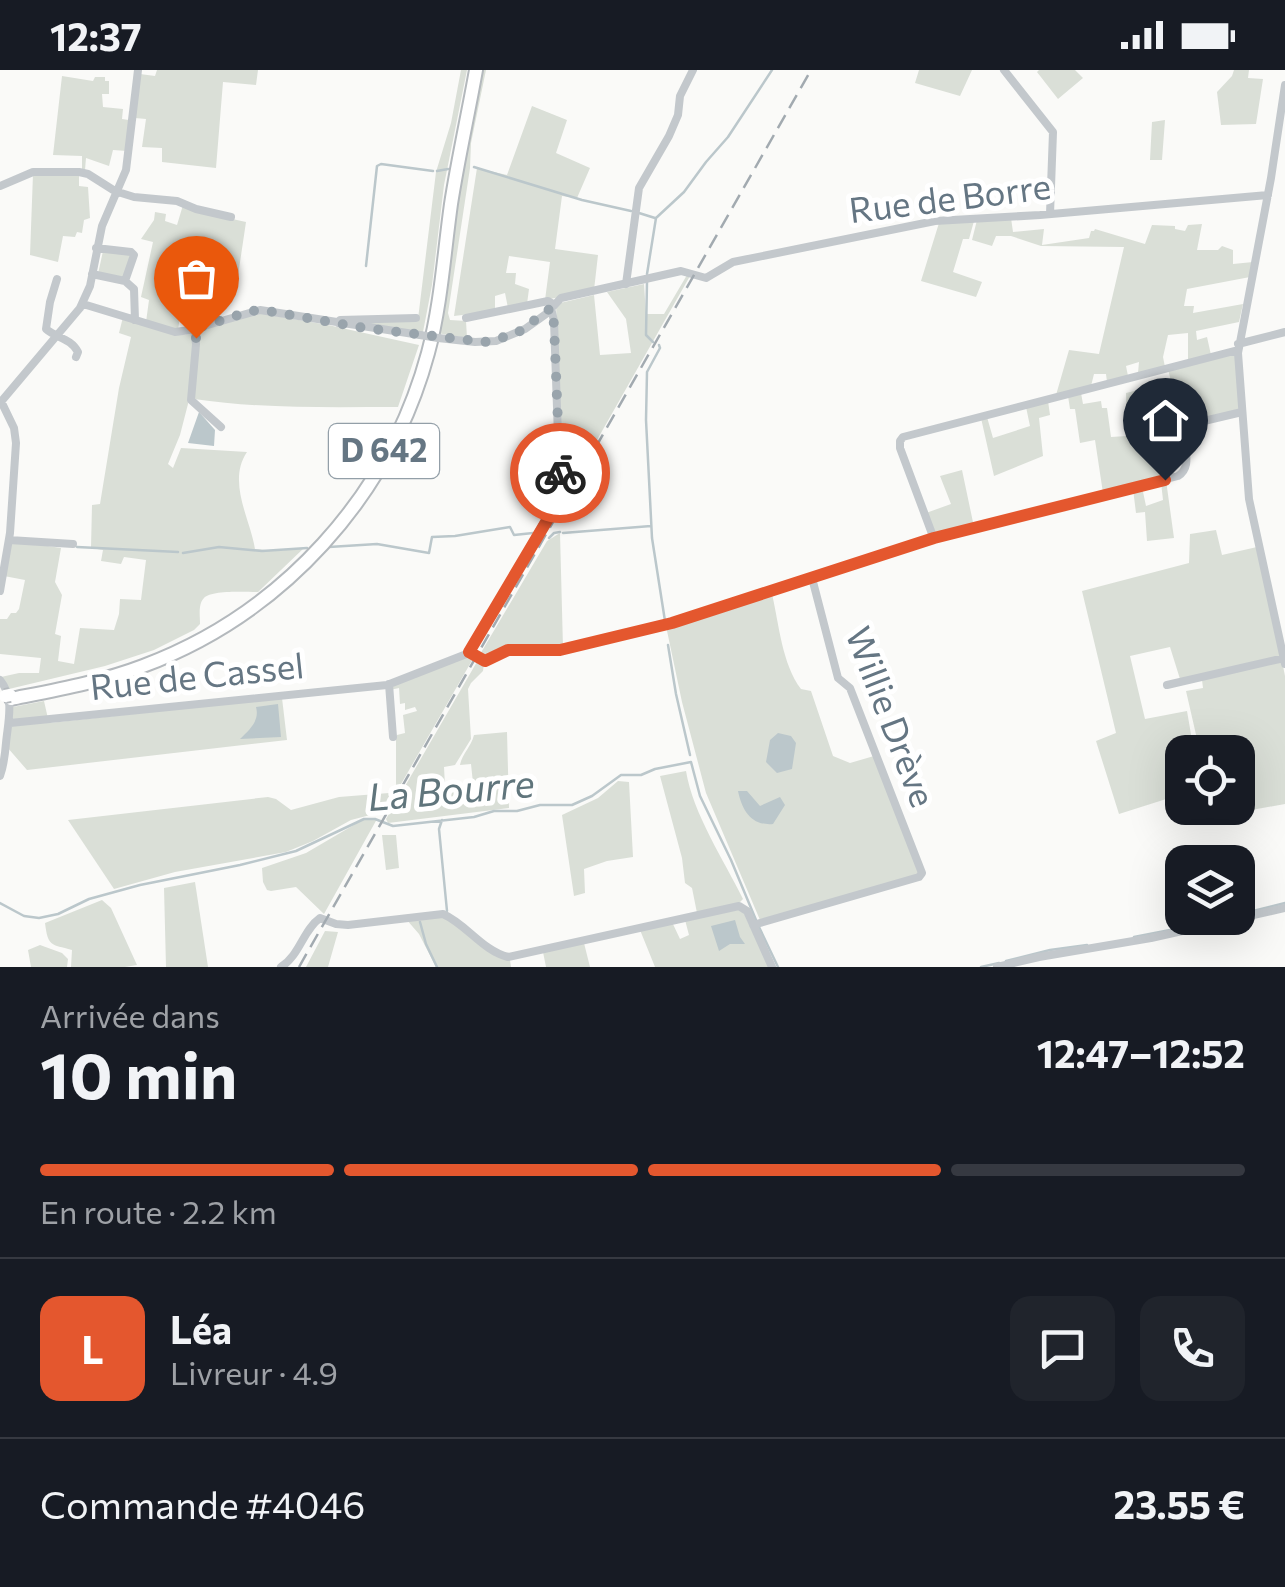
<!DOCTYPE html>
<html lang="fr">
<meta charset="utf-8">
<style>
:root{--surface:#171b24;--page:#20242c;--text:#f1f3f6;--muted:#9ea1a6;--line:#363941;--accent:#e4572e}
body{margin:0;font-family:Commissioner,sans-serif;background:var(--page);color:var(--text);height:100vh;display:flex;flex-direction:column;font-size:38px;white-space:nowrap}
*{box-sizing:border-box;margin:0}
p{font-size:32px;color:var(--muted)}
.icon{flex:none;width:55px;height:55px;fill:none;stroke:currentColor;stroke-width:2;stroke-linecap:round;stroke-linejoin:round}
.map{position:relative;height:897px;overflow:hidden}
.side{display:flex;flex-direction:column;background:var(--surface);flex:1}
.side>*{flex:none}
.tools{position:absolute;left:1165px;top:665px;display:grid;gap:20px}
.tools a{display:grid;place-items:center;width:90px;height:90px;border-radius:20px;background:var(--surface);box-shadow:0 10px 40px #0002;font-size:50px}
.pin{position:absolute;display:grid;place-items:center;width:85px;height:85px;color:#fff;margin:-102px -42px;border-radius:50% 50% 50% 0;rotate:-45deg;box-shadow:0 0 10px #0007}
.pin .icon{rotate:45deg}
.courier{position:absolute;display:grid;place-items:center;width:100px;height:100px;margin:-50px;border:8px solid #e4572e;border-radius:50%;background:#fff;color:#222;box-shadow:0 2px 12px #0007}
.summary em{font-style:normal;font-weight:700}
.summary div{display:flex;flex-direction:column-reverse}
.summary{display:flex;align-items:center;justify-content:space-between;height:170px;padding:0 40px}
h1{font-size:65px;font-weight:700;line-height:75px}
.bar{display:grid;grid-template-columns:repeat(4,1fr);gap:15px 10px;align-content:center;height:120px;padding:0 40px}
.bar i{height:12px;border-radius:8px;background:var(--line)}
.bar .on{background:var(--accent)}
.bar p{grid-column:span 4}
.line{display:flex;align-items:center;gap:25px;padding:0 40px;border-top:2px solid var(--line)}
.line div{flex:1}
.round{display:grid;place-items:center;flex:none;width:105px;height:105px;border-radius:20px;background:var(--page)}
.status{display:flex;justify-content:space-between;align-items:center;height:70px;padding:0 50px;background:var(--surface);direction:ltr}
.status svg{height:28px;fill:currentColor}
.map>svg:first-child{display:block}
</style>
<div class="status"><b>12:37</b><svg viewBox="0 0 49 12"><path d="M0 12V9h3v3zM5 12V6h3v6zM10 12V3h3v9zM15 12V0h3v12zM26 1h20v11H26zM47 4h2v5h-2z"/></svg></div>
<div class="map">
<svg width="1285" height="897" viewBox="0 0 1285 897">
<rect width="100%" height="100%" fill="#fafaf8"/>
<!-- green -->
<path fill="#dadfd7" d="M157,0H258L256,15L223,12L216,98L162,92V78L142,77L146,49L135,48L140,4L155,6Z
M461,0H467L444,115L432,215L423,262L358,255L366,250L418,249L436,102L451,53Z
M480,0H486L471,73L470,98L448,243L450,250L466,251L467,268L437,263L459,109Z
M919,0H972L960,26L915,13Z
M1039,0H1075L1083,8L1058,29L1037,2Z
M1234,0H1249L1248,8L1263,9L1256,54L1221,55L1217,22L1232,6Z
M62,6L93,11L95,7H105V11H109V24H102L103,37L123,39L122,49L129,50L127,81L113,80L109,96L86,88L85,100L82,99V86L53,85Z
M532,36L567,50L556,83L590,98L577,128L562,126L555,179L598,185L594,220L545,230L550,192L509,186L506,203H516L515,214L529,219L527,234L508,238L505,223L495,226V241L454,246L477,98L507,105Z
M1165,50L1162,90H1150L1152,52Z
M79,103V116L88,117L90,148L84,150L82,163L77,162L75,167L63,166L58,192L30,185L33,104Z
M183,135L196,141L246,152L236,219L217,217V209L186,208L178,260L146,252L149,230L141,227L153,172L141,169L154,150L155,142L166,144L165,151L177,155Z
M1011,148L1013,162L1044,159L1042,175L1089,168L1091,161H1094L1095,159L1145,174L1152,155L1175,156V159L1185,161L1188,155L1202,154L1197,180H1218L1222,176L1233,180V194L1253,192L1250,207L1187,219L1184,236H1194L1193,243L1243,234L1239,252L1196,261L1197,270L1207,267L1211,285L1188,291V263L1168,265L1163,287L1165,297L1138,303L1139,292L1126,296L1128,306L1107,312L1106,304H1094L1091,316L1056,325L1069,280L1099,284L1124,177L1041,176L1011,166H996L992,176L972,170L977,150Z
M974,151L969,169H963L953,202L982,212L976,227L921,211L939,153Z
M103,181L132,184L126,209L98,204Z
M687,205L690,206L555,444L548,455L546,454L564,419L560,357L556,234L594,225L600,285L631,283L626,249L607,222L644,214L646,244H664Z
M251,244H264L328,255L419,275L398,337C329,337 262,339 194,329L198,261Z
M123,247L177,265L192,264L194,269L188,334L180,365L168,394L173,398L181,378L247,382C227,412 250,448 255,479L276,481L304,478L258,522C246,522 211,520 204,528C198,534 200,546 200,554L194,560L154,580L105,596L9,619L1,607L19,603H39L41,588L0,584V549H7L11,543H16L19,539L25,510L4,506L10,474H34L61,478L55,512L62,525L55,564L61,566L58,591L74,594L80,558L114,560L119,544L120,529L141,530L146,490L124,487L121,494L101,491L103,480L91,478L92,435L100,434L119,318L131,267L119,263Z
M1235,284L1239,339L1182,355L1184,387L1173,388L1174,406L1103,423L1095,370L1080,373L1075,339H1070L1068,326L1081,323L1083,334L1101,331L1102,338H1107L1111,367L1127,366L1126,323L1150,317L1153,343L1185,338L1184,317L1173,320L1168,299Z
M1048,331L1050,345L1039,348L1043,386L994,406L981,348L987,347L993,368L1030,356L1026,337Z
M962,400L974,457L935,466L926,443L951,434L940,406Z
M1166,410L1174,468L1147,471L1145,442L1136,443L1133,419L1142,417L1146,436L1163,430L1161,412Z
M1216,460L1222,485L1257,477L1280,586L1180,609L1170,577L1130,586L1145,649L1187,641L1194,682H1182V724L1119,744L1096,671L1116,663L1082,521L1189,493L1190,464Z
M560,463L563,578L525,579L485,588L479,586L547,471Z
M772,524C779,554 782,594 801,619L811,621L833,686L850,693L874,686L919,804L760,850L706,723L682,632L666,556Z
M469,586L474,587L385,742L380,740L378,743L351,750L313,771L286,782L175,802L114,819L68,750L268,727L276,729L291,740L339,727L389,723L396,717V669L397,665L405,663L403,645L417,641L415,637L405,640V633L400,634L399,618L390,620L396,613Z
M478,590L484,594L483,601L471,613L468,619L471,669L455,695L444,697L445,716L473,713L471,694L460,695C462,684 471,677 474,665L507,662L509,738L388,753L386,749Z
M1282,591L1285,606V734L1213,747L1210,738H1238V682H1200L1186,621L1203,618L1202,610Z
M282,628L287,670L27,700L7,677L13,637L44,631L49,653Z
M686,701C693,744 724,790 743,829L737,835L697,843L692,818L685,813L682,788L660,706Z
M618,711L629,712L633,787L607,791L584,799L585,823L574,826L562,745L598,728Z
M364,749H377L324,844L296,817L271,821L267,820L263,812L262,798L306,783Z
M382,765H396L399,798L386,800Z
M195,812L208,897H166L164,818Z
M102,830L111,838L137,895L125,897H71L72,880C51,874 48,877 45,853Z
M742,839L769,897H655L640,860L672,852L680,869L689,865L685,850Z
M444,846L495,886L510,890L511,897H436L419,864L406,849Z
M325,861L338,862L328,897H306Z
M584,873L590,897H546L543,882Z
M40,875L62,883L68,889L67,897H31L28,880Z"/>
<!-- water -->
<path fill="#bbc7cb" d="M199,342L215,360L214,376L188,373Z
M278,634L281,667L240,669C249,660 260,651 256,637Z
M778,663L791,666L796,673L792,699L777,703L766,692L770,670Z
M738,721H747L760,736L780,727L785,735L773,754C751,756 742,740 738,721Z
M735,850L740,867L745,874H730L719,881L711,856Z"/>
<g fill="none" stroke-linecap="round" stroke-linejoin="round">
<!-- stream -->
<path stroke="#bbc7cb" stroke-width="2.5" d="M474,97L582,130L631,141
M437,101L448,99
M639,143L655,148
M366,196L377,96L381,94L433,101
M647,204L656,148L684,122L706,92L728,67L772,0
M647,212L646,265L653,272
M659,275L660,278L647,302L646,350L652,468L665,551
M563,463L651,456
M549,468L554,463L560,462
M77,477L178,482
M329,477L377,474L429,483L432,467L455,466L510,457L514,465L533,463
M183,483L219,477L262,481L307,478
M668,575L676,624L690,685
M442,750L439,759L447,841
M0,833L24,846L39,848L58,844L89,829L140,815L240,795L296,781L364,749H375L393,756L474,747L494,741H517L540,735H572L592,726L621,705H641L655,699L691,692L700,726L731,790L756,850
M1249,842L1285,833
M420,852L426,874L437,897
M1193,855L1209,851
M759,857L778,897
M1134,867L1170,860
M1006,891L1050,880L1087,875
M981,897L999,893"/>
<!-- highway casing -->
<g stroke="#b4b9bd" stroke-width="16">
<path id="highway" d="M11,629C56,620 101,612 143,596C282,544 389,427 428,283C441,235 444,184 451,134C458,89 468,45 476,0"/>
</g>
<!-- minor -->
<path stroke="#c3c8cc" stroke-width="8" d="M1004,0L1053,62L1050,144
M1285,15L1271,108L1238,283L1249,429L1285,594
M0,116L33,102H79L88,104L118,123
M118,122L134,127L177,131L196,139L231,147
M92,204L125,211L134,185L131,182L96,178
M57,209L50,232L46,259C56,268 71,268 78,282L76,287
M125,211L134,219L135,250
M626,214L639,118L669,66L678,45L680,26L693,0
M83,234L175,262L190,260L260,240L420,265
M466,248L548,231L553,234
M338,253L340,250L416,248
M194,259L196,274L191,330L221,357
M438,268L475,272L496,271L525,259L546,244L561,228L681,201L706,208L733,192L935,151L1040,145L1268,125
M1238,274L1285,262
M0,333L80,238L90,216L102,156L126,100L138,0
M934,469L900,378V371L903,367L1238,280
M9,470L73,474
M0,521L10,463L16,373L14,358L1,331
M469,583L485,591L506,580H560L677,552L934,469L1178,406C1195,396 1180,372 1187,355L1242,342
M469,583L560,424L554,251L551,238
M0,610C15,628 8,651 6,673C5,685 4,695 0,706
M389,614L393,667
M1167,615L1284,588
M10,653L387,615L469,583
M753,855L919,807L922,803L850,618L838,608L812,508
M281,897C300,885 303,860 320,848L336,854L348,855L443,844C466,854 483,881 508,887L739,836L747,841L772,897
M997,897L1039,887L1151,868L1285,838"/>
<!-- highway -->
<use href="#highway" stroke="#fff" stroke-width="12"/>
<!-- rail -->
<path stroke="#a2aab0" stroke-width="2.5" stroke-dasharray="15 8" stroke-linecap="butt" d="M299,897L811,0"/>
<!-- highway-bridge casing -->
<g stroke="#b4b9bd" stroke-width="16" stroke-linecap="butt">
<path id="highway-bridge" d="M5,626L10,625"/>
</g>
<!-- minor-bridge -->
<path stroke="#c3c8cc" stroke-width="8" d="M420,265L438,268"/>
<!-- highway-bridge -->
<use href="#highway-bridge" stroke="#fff" stroke-width="12"/>
</g>
<g fill="none" stroke-linecap="round" stroke-linejoin="round">
<!-- done -->
<path stroke="#99a4ac" stroke-width="10" stroke-dasharray="0 18" d="M196,268L194,259L251,241L262,240L364,258L485,272L516,264L551,238L554,254L560,403"/>
<!-- route -->
<path stroke="#e4572e" stroke-width="12" d="M560,403L561,421L558,432L469,582L485,591L508,580H560L672,553L934,468L1165,410"/>
</g>
<g text-anchor="middle" stroke-width="10" stroke-linejoin="round" paint-order="stroke">
<!-- shield labels -->
<rect fill="#fff" stroke="#939fa8" stroke-width="2.5" x="329" y="354" width="110" height="54" rx="8"/>
<g font-size="32" font-weight="bold" fill="#657683">
<text x="384" y="392">D 642</text>
</g>
<!-- street labels -->
<g font-size="35" fill="#657683" stroke="#fff">
<text transform="translate(950 129) rotate(-7)" y="12">Rue de Borre</text>
<text transform="translate(197 607) rotate(-6)" y="12">Rue de Cassel</text>
<text transform="translate(890 647) rotate(69)" y="12">Willie Drève</text>
</g>
<!-- water labels -->
<g font-size="38" font-style="italic" fill="#60757c" stroke="#fff">
<text transform="translate(451 721) rotate(-5)" y="13">La Bourre</text>
</g>
</g>
</svg>
<div class="tools">
<a><svg class="icon" aria-label="locate" viewBox="0 0 24 24"><circle cx="12" cy="12" r="6"/><path d="M12 2v4M12 18v4M2 12h4M18 12h4"/></svg></a>
<a><svg class="icon" aria-label="layers" viewBox="0 0 24 24"><path d="M12 4l9 5-9 5-9-5zM3 14l9 5 9-5"/></svg></a>
</div>
<div class="pin" style="left:196px;top:268px;background:#ea580c"><svg class="icon" aria-label="bag" viewBox="0 0 24 24"><path d="M5 8h14l-1 12H6zM9 8a3 3 0 0 1 6 0"/></svg></div>
<div class="pin" style="left:1165px;top:410px;background:#1f2937"><svg class="icon" aria-label="home" viewBox="0 0 24 24"><path d="M3 11l9-7 9 7M6 9v11h12V9"/></svg></div>
<div class="courier" style="left:560px;top:403px"><svg class="icon" aria-label="bike" viewBox="0 0 24 24"><circle cx="6" cy="16" r="4"/><circle cx="18" cy="16" r="4"/><path d="M6 16l4-8h5l3 8M10 8l3 8H6M13 5h3"/></svg></div>
</div>
<section class="side">
<div class="summary"><div><h1>10 min</h1><p>Arrivée dans</p></div><em>12:47–12:52</em></div>
<div class="bar"><i class="on"></i><i class="on"></i><i class="on"></i><i></i><p>En route · 2.2 km</p></div>
<div class="line" style="height:180px"><b class="round" style="background:var(--accent);color:#fff">L</b><div><b>Léa</b><p>Livreur · 4.9</p></div><a class="round"><svg class="icon" aria-label="chat" viewBox="0 0 24 24"><path d="M4 5h16v11H9l-5 4z"/></svg></a><a class="round"><svg class="icon" aria-label="phone" viewBox="0 0 24 24"><path d="M5 4h4l2 5-3 2q2 4 5 5l2-3 5 2v4C11 20 4 13 5 4z"/></svg></a></div>
<div class="line" style="height:130px"><div>Commande #4046</div><b>23.55 €</b></div>
</section>
